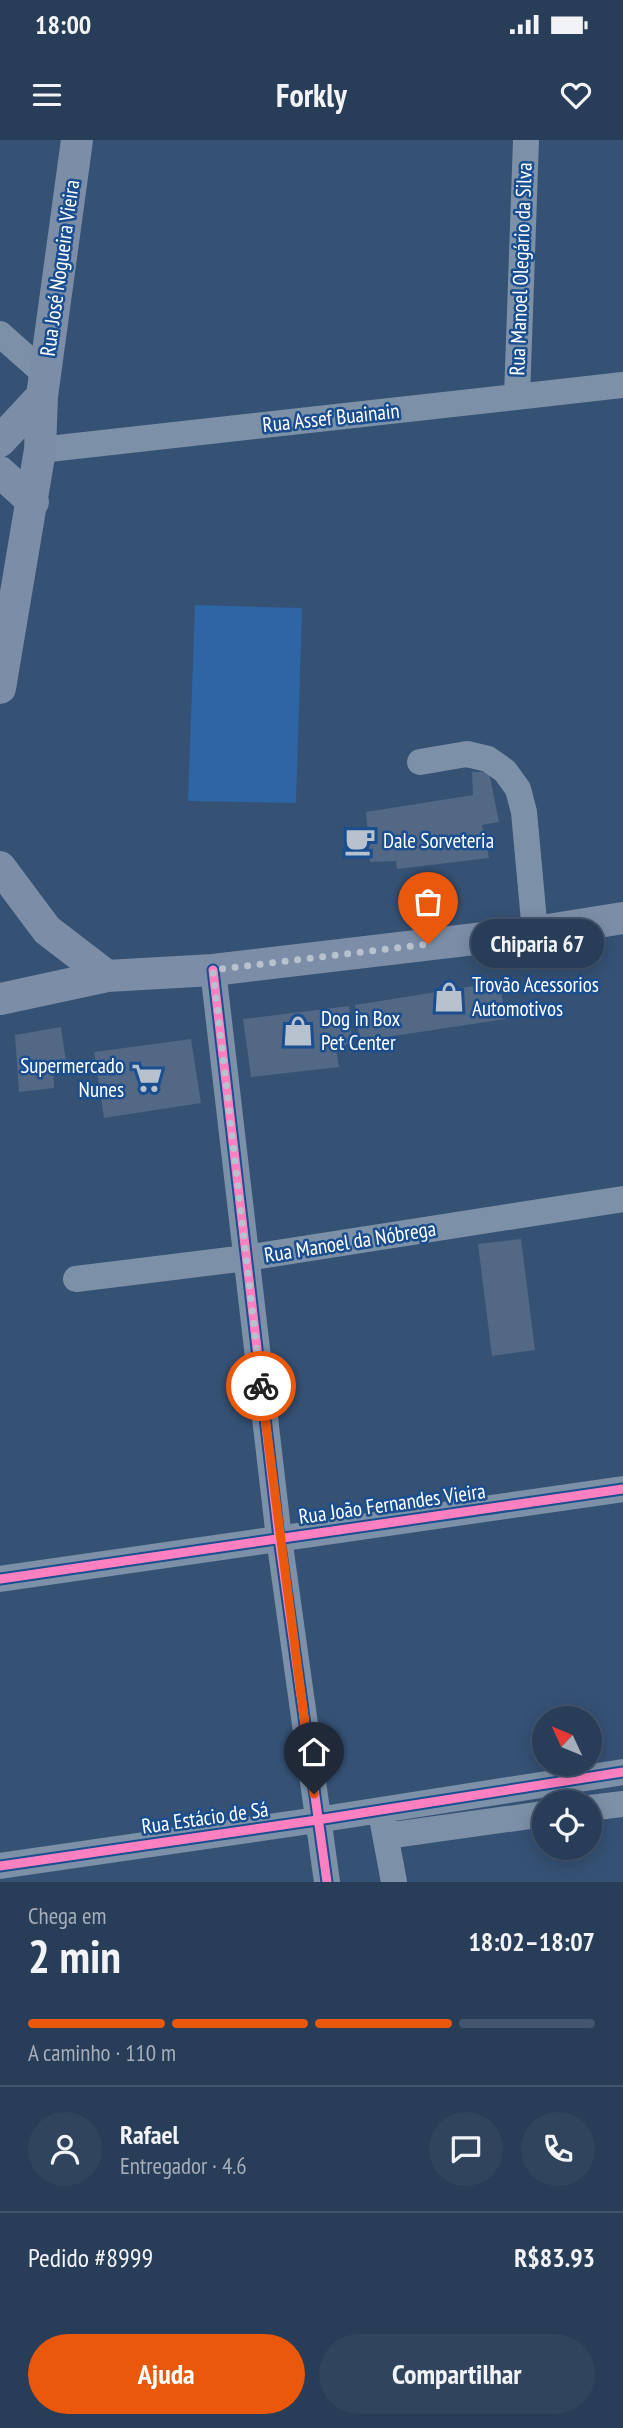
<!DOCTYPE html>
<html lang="pt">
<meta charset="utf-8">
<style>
:root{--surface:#283d57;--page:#30445d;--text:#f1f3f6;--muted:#a5aeba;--line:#44566d;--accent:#ea580c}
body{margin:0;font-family:"PT Sans Narrow",sans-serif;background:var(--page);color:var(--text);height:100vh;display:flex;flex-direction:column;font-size:26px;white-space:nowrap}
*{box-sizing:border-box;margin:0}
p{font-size:23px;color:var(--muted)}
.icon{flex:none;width:38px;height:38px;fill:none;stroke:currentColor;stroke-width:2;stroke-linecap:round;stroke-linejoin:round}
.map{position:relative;height:1742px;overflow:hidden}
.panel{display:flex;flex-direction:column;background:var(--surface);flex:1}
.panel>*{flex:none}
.needle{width:46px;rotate:314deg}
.tools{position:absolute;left:532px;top:1566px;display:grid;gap:14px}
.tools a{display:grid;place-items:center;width:70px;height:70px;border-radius:50%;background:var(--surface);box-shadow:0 4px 18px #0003,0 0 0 2px var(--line);font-size:35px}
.pin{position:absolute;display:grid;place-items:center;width:60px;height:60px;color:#fff;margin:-72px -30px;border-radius:50% 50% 50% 0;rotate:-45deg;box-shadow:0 0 7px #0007}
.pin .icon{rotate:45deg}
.courier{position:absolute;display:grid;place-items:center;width:70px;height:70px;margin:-35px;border:5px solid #ea580c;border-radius:50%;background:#fff;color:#222;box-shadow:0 2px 9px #0007}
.bubble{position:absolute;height:49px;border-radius:24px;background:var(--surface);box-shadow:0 4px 18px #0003,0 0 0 2px var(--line);font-size:23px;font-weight:700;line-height:49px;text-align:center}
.overview em{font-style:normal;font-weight:700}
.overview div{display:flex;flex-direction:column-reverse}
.overview{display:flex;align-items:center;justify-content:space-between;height:119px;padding:0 28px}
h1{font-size:46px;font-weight:700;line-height:52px}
.bar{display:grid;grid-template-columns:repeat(4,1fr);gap:10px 7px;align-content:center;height:84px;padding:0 28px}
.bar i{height:9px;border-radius:5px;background:var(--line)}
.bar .active{background:var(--accent)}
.bar p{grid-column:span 4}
.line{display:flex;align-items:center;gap:18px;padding:0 28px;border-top:2px solid var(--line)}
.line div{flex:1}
.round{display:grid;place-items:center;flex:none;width:74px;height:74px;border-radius:37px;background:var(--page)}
.action{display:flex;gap:14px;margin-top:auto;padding:14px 28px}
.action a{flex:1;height:80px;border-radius:42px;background:var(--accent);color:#fff;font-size:28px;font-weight:700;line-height:80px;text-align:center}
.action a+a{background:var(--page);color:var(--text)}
.status{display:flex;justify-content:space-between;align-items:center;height:49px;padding:0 35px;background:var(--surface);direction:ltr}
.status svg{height:19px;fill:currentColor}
header{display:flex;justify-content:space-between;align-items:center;height:91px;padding:0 28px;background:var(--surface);font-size:32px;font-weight:700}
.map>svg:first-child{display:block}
</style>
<div class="status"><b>18:00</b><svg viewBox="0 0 49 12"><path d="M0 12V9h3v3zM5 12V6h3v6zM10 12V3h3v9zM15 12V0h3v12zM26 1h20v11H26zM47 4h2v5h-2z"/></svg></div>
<header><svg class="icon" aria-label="menu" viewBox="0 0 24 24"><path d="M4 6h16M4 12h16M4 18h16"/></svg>Forkly<svg class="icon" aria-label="heart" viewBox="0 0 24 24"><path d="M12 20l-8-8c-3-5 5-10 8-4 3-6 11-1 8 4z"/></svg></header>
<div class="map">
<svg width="623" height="1742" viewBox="0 0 623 1742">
<rect width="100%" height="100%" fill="#355174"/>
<!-- grass -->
<path fill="#2e65a5" d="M195,465L302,468L296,663L188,661Z"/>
<!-- building -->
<path fill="#526884" d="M472,632H489L499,682L482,685L489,718L397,729L396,721L370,722L366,672L473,655Z
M499,842L506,879L360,901L355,865Z
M349,866L352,902L336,909L339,927L251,937L243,879Z
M61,887L66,922L53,923L54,948L19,952L15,895Z
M191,899L201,963L104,978L94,912Z
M521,1099L535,1210L492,1216L478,1104Z"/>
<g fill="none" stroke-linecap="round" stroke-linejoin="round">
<!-- minor -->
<path stroke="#7c91a7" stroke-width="26" d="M0,194L45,234
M517,257L526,0
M40,310L623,245
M420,622L467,614L488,619L505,631L518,649L524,672L535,792
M213,830L279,1398L327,1742
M76,1139L246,1118L623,1059
M0,1439L623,1349
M590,1668L623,1664
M382,1678L394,1742
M386,1696L544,1674
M0,1726L317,1680L623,1632"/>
<!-- major -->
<path stroke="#7c8ea7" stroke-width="32" d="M0,301L42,256
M0,332L33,362
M0,548L40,310L42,256L77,0
M0,727L47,790L107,836
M0,859L107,836L213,830L535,792L623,778"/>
<!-- cycleway casing -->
<g stroke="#1a4e8f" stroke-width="13">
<path id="cycleway" d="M213,830L279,1398L327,1742
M0,1439L623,1349
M0,1726L317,1680L623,1632"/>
</g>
<!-- cycleway -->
<use href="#cycleway" stroke="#ff80c0" stroke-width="9"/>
</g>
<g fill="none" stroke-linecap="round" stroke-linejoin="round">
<!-- done -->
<path stroke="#b8c2ce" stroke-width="7" stroke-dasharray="0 12.6" d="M261,1246L213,830L428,804"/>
<!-- route -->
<path stroke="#ea580c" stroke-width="9" d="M261,1246L314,1654"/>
</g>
<!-- icons -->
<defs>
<g id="cafe-bare" transform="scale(2.415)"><path d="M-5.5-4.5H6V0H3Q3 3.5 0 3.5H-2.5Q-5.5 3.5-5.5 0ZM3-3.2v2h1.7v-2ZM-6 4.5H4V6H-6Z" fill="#b8c2ce" stroke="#1a4e8f" stroke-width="2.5" paint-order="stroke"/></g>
<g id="shop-bare" transform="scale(2.415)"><path d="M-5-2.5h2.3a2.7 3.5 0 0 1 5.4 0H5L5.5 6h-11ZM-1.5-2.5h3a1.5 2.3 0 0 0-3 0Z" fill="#b8c2ce" stroke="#1a4e8f" stroke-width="2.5" paint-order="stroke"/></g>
<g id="supermarket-bare" transform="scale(2.415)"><path d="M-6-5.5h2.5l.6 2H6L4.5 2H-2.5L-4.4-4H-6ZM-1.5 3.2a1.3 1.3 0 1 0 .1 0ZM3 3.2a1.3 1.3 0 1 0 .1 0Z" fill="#b8c2ce" stroke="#1a4e8f" stroke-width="2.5" paint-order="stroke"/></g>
</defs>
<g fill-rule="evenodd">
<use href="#cafe-bare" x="360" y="701"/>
<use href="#shop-bare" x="449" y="857"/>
<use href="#shop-bare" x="298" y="891"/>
<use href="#supermarket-bare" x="147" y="938"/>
</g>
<g text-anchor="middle" stroke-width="5" stroke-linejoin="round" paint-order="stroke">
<!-- street labels -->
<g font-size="21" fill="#fff" stroke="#1a4e8f">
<text transform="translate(60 128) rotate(-82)" y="7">Rua José Nogueira Vieira</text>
<text transform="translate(521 129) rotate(-88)" y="7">Rua Manoel Olegário da Silva</text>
<text transform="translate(331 278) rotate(-6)" y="7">Rua Assef Buainain</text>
<text transform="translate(350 1102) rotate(-9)" y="7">Rua Manoel da Nóbrega</text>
<text transform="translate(392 1364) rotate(-8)" y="7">Rua João Fernandes Vieira</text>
<text transform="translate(205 1678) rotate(-8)" y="7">Rua Estácio de Sá</text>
</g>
<!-- poi labels -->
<g font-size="21" fill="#fff" stroke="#1a4e8f" text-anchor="start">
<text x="383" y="708">Dale Sorveteria</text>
<text x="472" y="852">Trovão Acessorios<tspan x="472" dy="24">Automotivos</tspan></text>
<text x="321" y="886">Dog in Box<tspan x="321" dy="24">Pet Center</tspan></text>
<text x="124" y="933" text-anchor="end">Supermercado<tspan x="124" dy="24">Nunes</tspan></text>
</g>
</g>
</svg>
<div class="tools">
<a><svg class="needle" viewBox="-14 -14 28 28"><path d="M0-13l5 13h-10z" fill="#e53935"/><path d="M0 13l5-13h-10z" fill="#a5aeba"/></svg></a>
<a><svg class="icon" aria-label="locate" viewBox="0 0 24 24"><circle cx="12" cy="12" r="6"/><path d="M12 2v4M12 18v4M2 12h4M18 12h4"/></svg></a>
</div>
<div class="pin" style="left:428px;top:804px;background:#ea580c"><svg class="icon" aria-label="bag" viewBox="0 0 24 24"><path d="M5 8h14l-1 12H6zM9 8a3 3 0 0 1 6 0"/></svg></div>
<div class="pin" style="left:314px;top:1654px;background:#1f2937"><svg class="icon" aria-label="home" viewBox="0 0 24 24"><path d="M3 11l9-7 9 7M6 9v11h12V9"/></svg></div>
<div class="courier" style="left:261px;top:1246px"><svg class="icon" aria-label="bike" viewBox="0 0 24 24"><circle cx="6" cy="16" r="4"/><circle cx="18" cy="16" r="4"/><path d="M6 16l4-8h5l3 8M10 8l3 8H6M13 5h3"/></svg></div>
<div class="bubble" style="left:471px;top:779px;width:133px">Chiparia 67</div>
</div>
<section class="panel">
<div class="overview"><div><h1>2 min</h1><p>Chega em</p></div><em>18:02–18:07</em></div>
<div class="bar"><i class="active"></i><i class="active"></i><i class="active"></i><i></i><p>A caminho · 110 m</p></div>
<div class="line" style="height:126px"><a class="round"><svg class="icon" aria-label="person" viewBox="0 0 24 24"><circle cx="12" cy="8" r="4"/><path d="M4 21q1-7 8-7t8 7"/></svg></a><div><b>Rafael</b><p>Entregador · 4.6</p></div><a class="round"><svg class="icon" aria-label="chat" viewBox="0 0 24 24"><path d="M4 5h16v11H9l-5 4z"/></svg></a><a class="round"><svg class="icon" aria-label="phone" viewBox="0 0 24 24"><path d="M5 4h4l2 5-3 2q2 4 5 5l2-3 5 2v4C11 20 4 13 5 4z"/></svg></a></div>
<div class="line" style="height:91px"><div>Pedido #8999</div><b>R$83.93</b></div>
<div class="action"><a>Ajuda</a><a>Compartilhar</a></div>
</section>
